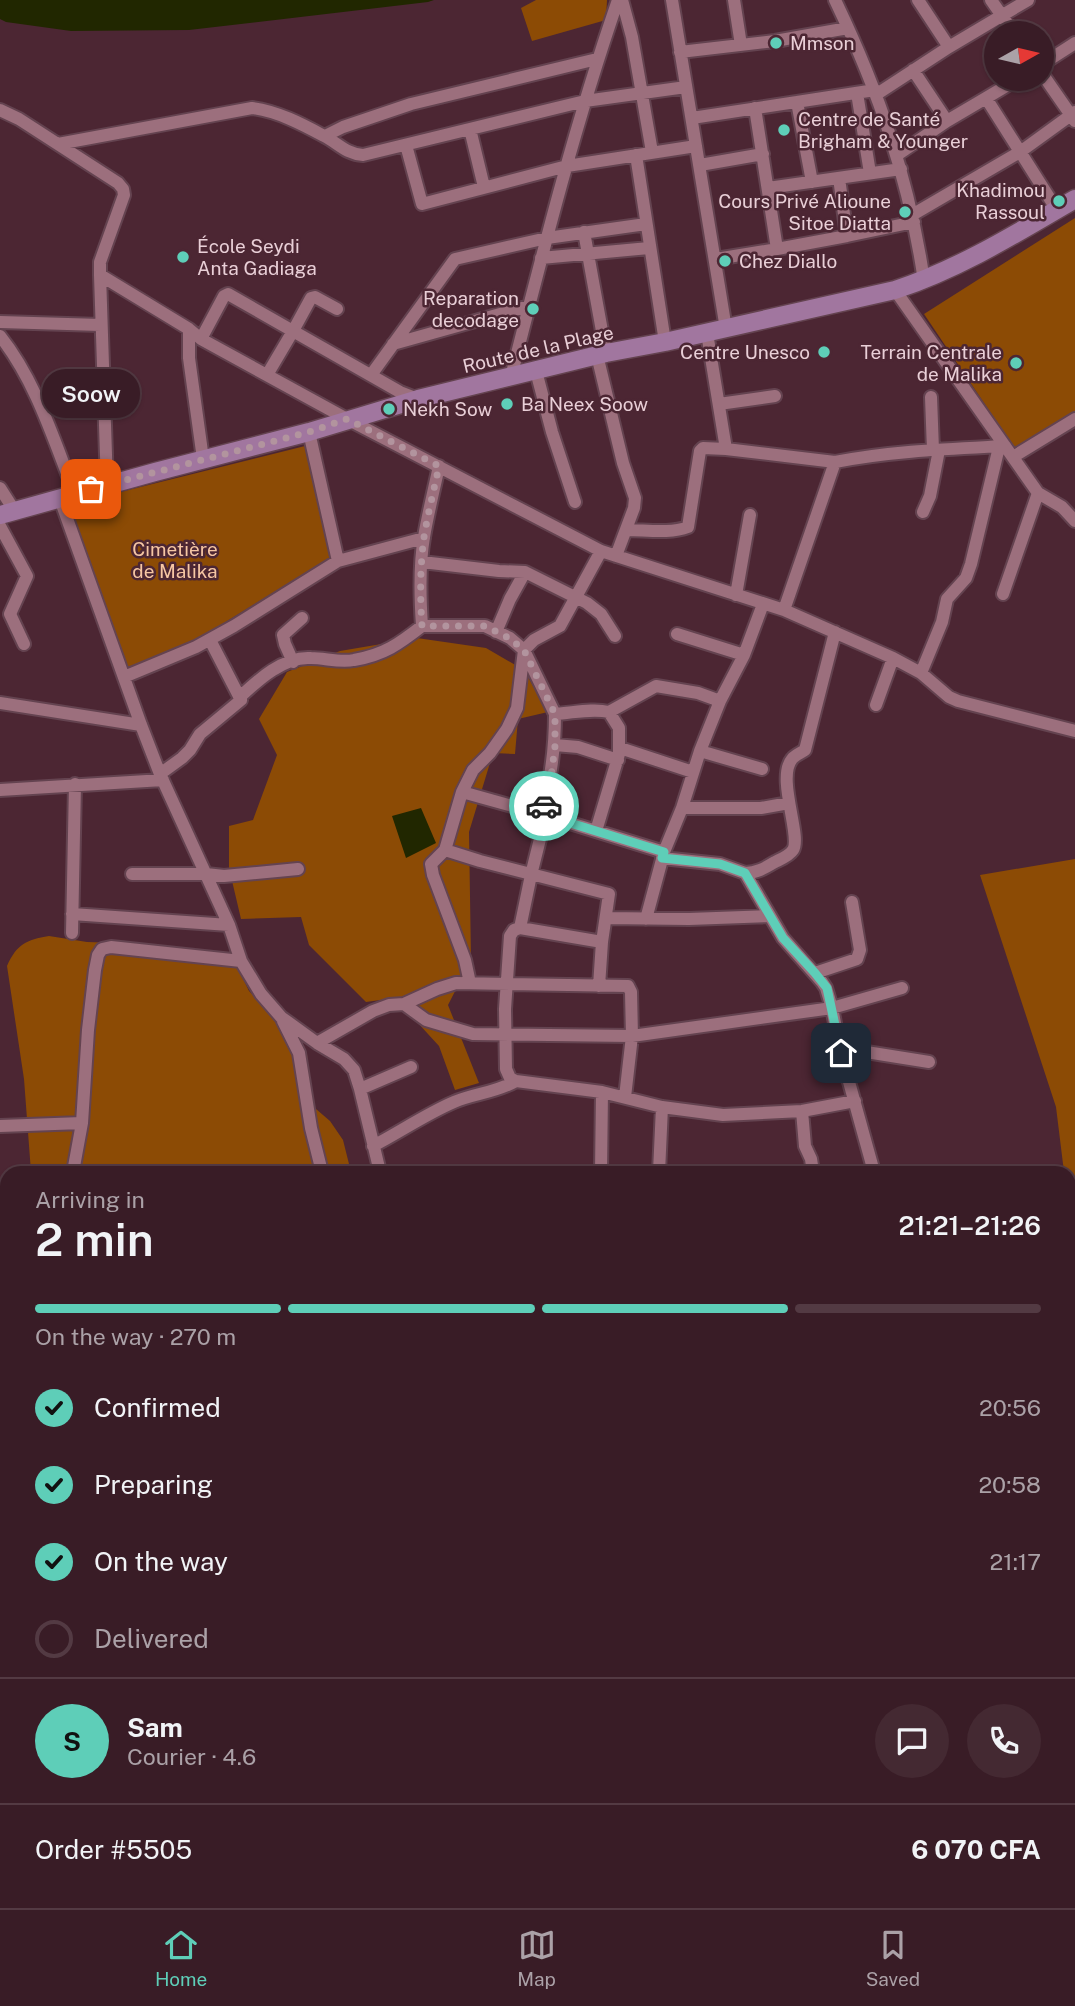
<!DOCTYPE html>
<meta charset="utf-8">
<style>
:root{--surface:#391c26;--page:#442932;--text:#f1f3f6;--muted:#aba1a7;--line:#533a43;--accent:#5eceb8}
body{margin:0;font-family:"Public Sans",sans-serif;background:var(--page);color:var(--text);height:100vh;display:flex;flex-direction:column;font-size:26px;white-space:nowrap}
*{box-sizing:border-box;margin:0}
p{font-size:23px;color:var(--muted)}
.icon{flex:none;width:38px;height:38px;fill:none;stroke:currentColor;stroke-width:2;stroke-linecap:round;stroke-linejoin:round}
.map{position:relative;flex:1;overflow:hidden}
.sheet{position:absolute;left:0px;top:1166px;width:1076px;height:744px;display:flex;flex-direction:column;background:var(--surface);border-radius:21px 21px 0 0;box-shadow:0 2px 5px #0004,0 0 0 2px var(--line)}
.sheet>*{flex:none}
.needle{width:46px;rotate:82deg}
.buttons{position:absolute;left:984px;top:21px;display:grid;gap:14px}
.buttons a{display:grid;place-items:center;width:70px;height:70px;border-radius:50%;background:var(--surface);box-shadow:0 2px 5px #0004,0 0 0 2px var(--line);font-size:35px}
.pin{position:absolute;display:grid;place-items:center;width:60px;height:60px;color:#fff;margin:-30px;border-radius:14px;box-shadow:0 4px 10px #0006}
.courier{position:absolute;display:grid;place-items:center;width:70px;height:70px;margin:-35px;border:5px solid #5eceb8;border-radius:50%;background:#fff;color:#222;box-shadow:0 2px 9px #0007}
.bubble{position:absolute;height:49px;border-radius:24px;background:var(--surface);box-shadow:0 2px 5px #0004,0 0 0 2px var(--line);font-size:23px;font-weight:600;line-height:49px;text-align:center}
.summary em{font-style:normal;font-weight:600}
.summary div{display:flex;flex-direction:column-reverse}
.summary{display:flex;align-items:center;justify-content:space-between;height:119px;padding:0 35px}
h1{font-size:46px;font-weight:600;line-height:52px}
.bar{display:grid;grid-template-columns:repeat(4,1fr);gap:10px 7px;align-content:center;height:84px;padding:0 35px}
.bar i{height:9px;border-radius:5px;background:var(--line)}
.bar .on{background:var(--accent)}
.bar p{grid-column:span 4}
.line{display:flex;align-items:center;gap:18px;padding:0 35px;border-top:2px solid var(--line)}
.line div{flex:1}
.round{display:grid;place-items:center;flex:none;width:74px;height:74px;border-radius:37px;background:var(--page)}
ol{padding:0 35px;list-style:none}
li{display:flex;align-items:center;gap:21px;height:77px}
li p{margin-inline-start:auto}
li .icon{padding:7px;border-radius:50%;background:var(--accent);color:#111;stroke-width:4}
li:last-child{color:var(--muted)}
li i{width:38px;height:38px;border:4px solid var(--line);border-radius:50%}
.tab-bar{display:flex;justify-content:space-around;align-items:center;height:98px;border-top:2px solid var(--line);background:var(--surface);font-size:19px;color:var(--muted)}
.tab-bar a{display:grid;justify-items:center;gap:4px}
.tab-bar .on{color:var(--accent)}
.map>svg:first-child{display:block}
</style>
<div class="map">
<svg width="1075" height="1908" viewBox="0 0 1075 1908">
<rect width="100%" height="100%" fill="#4c2633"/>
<!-- green -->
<path fill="#8c4b05" d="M536,0H607L606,20L532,41L521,8Z
M1075,218V411L1015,449L924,314Z
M309,445L334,555L198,639L126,669L68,505Z
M417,638L486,648L524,670L548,712L518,719L515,754L493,753L469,832L471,960L448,1005L479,1083L455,1090L439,1046L395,998L366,1002L309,945L301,917L241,919L229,868V826L253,820L277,755L259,719L287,672L340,651Z
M1075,859V1295L1069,1222V1172H1064L1056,1107L980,875Z
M49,936L87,942L117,943L231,954L249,991L291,1033L307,1054L310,1097L316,1109L330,1121L343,1140L351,1172H31L24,1079L7,966C17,944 26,940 49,936Z
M42,1902H222L272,1904V1908H37Z"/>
<!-- water -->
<path fill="#212700" d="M0,0H434L428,2L189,30L71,31L6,22L0,19Z
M421,808L436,843L406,858L392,816Z"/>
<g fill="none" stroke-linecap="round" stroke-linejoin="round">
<!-- street casing -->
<g stroke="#644350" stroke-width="16">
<path id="street" d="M622,0L632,37L652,152
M672,0L726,329
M734,0L741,45
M835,0C879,92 909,179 924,281
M918,0L949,47L1028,0
M991,0L1014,33
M680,52L775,41L848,28
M1041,65L1075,43
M913,70L947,121L986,98
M1041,72L1075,121
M1018,79L986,98L1057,210
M857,93L870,173
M877,94L949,47
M797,102L812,182
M755,108L777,249L847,236L839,178
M0,110L19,119L118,183L123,189L124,195L100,262V275L189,329L201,339L347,419L601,551L784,610L893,658L921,673L949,697L958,701L1075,731
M692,118L875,90
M470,129L484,187
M325,136L343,127L411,104L597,59
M58,144L252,108C277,111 302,124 324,136C338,143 346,154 363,155L585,101L686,87
M406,145L422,204L567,166L696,146
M636,155L665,342
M897,155L947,121
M700,165L763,154
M768,188L901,169
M912,215L1020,152L1075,112
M584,232L606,353
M847,236L914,222
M541,258L649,248
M716,259L777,249
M100,275L107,485
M895,290L1038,493L1062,507L1075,521
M0,322L101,325
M189,329V358L203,459
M707,333L726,449
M0,336C36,381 54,441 75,494
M201,339L224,296L228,294L400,392L418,399
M393,344L529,306
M597,355L623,463L635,498L634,508L616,556
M536,371L552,432L575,502
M267,375L293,331L311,298L315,297L337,309
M371,375L455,259L547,238L646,224
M511,377C543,251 575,124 618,0
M931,397L933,450
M719,404L775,396
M309,432L338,561
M1013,457L1075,419
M439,466C434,490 428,513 424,537C419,566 420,597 422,626H485L510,638L524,650L555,714C573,713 592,708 609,712L656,686L698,693L720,701
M0,488L14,510
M60,499L141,725L160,774L229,925L241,961L261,994L281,1017L317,1043L344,1059L354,1070L360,1089L380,1172
M923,512L930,496L939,450
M0,526L27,576L10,614L24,644
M627,530C646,530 670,534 688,527L700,451L703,448L726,449L835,462
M422,562L499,571L525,572L587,603L601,614L615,636
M1003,594L1038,493
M736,595L750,515
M784,610L835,462C891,451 948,449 1005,446
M496,632L510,599L525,572
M677,634L744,655
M293,662L285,644L283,635L302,618
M921,673L942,622L947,599L966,578L971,564L999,447
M124,677L196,647L234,626L338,561L424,538
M240,697C258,680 284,656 311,658C325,658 340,663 354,660C384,655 399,644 422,626
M0,703L141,725
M876,705L893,658
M555,745L578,747L618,760
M620,748L693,772
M700,751L762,769
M160,774L182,758L190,750L200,734L241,700L210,640
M0,790L163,780
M462,792L541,814L664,852
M682,808H761L789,803
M541,814C551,781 555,749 555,714
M596,831L619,754V728L609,712
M445,850L480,861L609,894L602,942L599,986
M662,858L720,864L745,873L783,938L822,982L826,988L832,1008L841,1053L874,1172
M745,873C757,873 765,868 775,862C781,859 789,856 793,850C802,836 776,778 792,759C795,755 801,753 805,750L835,632
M132,874H206L224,876L298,869
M72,914L229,925
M606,918L689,919L768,916
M646,919L664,852L682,808L700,751L720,701L744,655L763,604
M520,928L531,875L546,815
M72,933L75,784
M602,942L520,928L514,930L510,936L505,1009L506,1069L510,1078L516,1081L602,1092L662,1107L723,1115L802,1111L855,1101
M815,973L857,959L860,950L852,902
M470,983L465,960L433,875L431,864L445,850L462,792L473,770L490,753L507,729L517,708L524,650L534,640L560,626L601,551
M404,1004L426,1020L473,1034L632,1036L832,1008L902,988
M283,1021L299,1053L311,1128L322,1172
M317,1043L373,1011L389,1005L404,1004L437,989L456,983L628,986L631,992L632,1036L625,1097
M841,1053L860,1051L929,1062
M360,1089L411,1067
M802,1111L805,1146L811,1159L813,1172
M0,1126L82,1123
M373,1146C400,1132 426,1114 454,1102C475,1093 495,1093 516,1081
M73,1172L82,1123L88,1030L95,970L98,955L102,949L111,947L241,961
M601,1172L602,1092
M659,1172L662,1107
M0,1363L7,1366
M0,1658L7,1644
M1069,1660H1075
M0,1684L7,1686
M1069,1761H1075
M0,1804L7,1806
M482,1902L483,1908
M714,1902L716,1908
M958,1902L960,1908"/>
</g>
<!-- secondary casing -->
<g stroke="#644350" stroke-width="21">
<path id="secondary" d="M0,515L155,472L309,432L418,399L606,353L665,342L895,290C959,269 1017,233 1075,199"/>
</g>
<!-- street -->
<use href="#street" stroke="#9c6f7d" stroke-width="12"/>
<!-- secondary -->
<use href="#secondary" stroke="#a1769f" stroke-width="18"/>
</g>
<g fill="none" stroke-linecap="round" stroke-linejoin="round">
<!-- done -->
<path stroke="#b2949e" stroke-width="7" stroke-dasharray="0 12.6" d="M91,489L309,432L347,419L439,466C434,490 428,513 424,537C420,566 420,597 422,626H485L509,638L524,650L555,714V746L550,785L544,806"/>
<!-- route -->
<path stroke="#5eceb8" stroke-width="9" d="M544,806L541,814L664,852L662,858L720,864L745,873L783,938L815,973L827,988L841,1053"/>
</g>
<!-- markers -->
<g fill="#5eceb8" stroke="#4c2633" stroke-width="2.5">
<circle cx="776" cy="43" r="7"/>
<circle cx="784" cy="130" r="7"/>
<circle cx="1059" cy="201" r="7"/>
<circle cx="905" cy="212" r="7"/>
<circle cx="183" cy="257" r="7"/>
<circle cx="725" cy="261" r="7"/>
<circle cx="533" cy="309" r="7"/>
<circle cx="824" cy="352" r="7"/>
<circle cx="1016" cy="363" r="7"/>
<circle cx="507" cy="404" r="7"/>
<circle cx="389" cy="409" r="7"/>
</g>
<g text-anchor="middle" stroke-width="5" stroke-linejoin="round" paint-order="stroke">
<!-- poi labels -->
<g font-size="19" fill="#e9cfd7" stroke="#4c2633" text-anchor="start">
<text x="790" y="50">Mmson</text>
<text x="798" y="126">Centre de Santé<tspan x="798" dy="22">Brigham &amp; Younger</tspan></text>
<text x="1045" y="197" text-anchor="end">Khadimou<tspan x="1045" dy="22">Rassoul</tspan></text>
<text x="891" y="208" text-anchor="end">Cours Privé Alioune<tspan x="891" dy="22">Sitoe Diatta</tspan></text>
<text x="197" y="253">École Seydi<tspan x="197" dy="22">Anta Gadiaga</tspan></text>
<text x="739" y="268">Chez Diallo</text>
<text x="519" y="305" text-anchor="end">Reparation<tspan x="519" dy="22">decodage</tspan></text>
<text x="810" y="359" text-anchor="end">Centre Unesco</text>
<text x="1002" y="359" text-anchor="end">Terrain Centrale<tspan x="1002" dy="22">de Malika</tspan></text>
<text x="521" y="411">Ba Neex Soow</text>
<text x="403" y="416">Nekh Sow</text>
</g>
<!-- street labels -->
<g font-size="19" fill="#e9cfd7" stroke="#4c2633">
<text transform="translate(538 349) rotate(-13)" y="7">Route de la Plage</text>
</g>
<!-- park labels -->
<g font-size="19" fill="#f6c6a3" stroke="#4c2633">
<text x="175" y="556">Cimetière<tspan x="175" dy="22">de Malika</tspan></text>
</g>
</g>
</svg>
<div class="buttons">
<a><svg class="needle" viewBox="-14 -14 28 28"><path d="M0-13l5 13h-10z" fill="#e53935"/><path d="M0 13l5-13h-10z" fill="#aba1a7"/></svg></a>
</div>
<div class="pin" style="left:91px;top:489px;background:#ea580c"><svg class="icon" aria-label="bag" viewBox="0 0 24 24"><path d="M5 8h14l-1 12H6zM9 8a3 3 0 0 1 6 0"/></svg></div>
<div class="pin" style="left:841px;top:1053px;background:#1f2937"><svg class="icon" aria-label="home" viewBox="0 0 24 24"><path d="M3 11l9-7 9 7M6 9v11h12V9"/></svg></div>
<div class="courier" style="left:544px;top:806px"><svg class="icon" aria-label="car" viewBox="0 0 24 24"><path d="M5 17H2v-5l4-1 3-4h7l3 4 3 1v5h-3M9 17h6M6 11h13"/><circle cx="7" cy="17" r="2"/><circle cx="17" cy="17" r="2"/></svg></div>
<div class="bubble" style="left:42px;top:369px;width:98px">Soow</div>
<section class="sheet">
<div class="summary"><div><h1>2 min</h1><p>Arriving in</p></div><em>21:21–21:26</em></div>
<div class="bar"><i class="on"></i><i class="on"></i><i class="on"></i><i></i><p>On the way · 270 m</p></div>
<ol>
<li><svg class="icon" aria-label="check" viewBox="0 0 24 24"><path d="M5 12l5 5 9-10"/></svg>Confirmed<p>20:56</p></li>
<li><svg class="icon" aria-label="check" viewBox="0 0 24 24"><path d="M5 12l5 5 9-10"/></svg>Preparing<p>20:58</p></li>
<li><svg class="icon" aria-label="check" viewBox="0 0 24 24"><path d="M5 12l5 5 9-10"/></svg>On the way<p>21:17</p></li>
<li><i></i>Delivered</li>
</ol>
<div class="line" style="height:126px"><b class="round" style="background:var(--accent);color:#111">S</b><div><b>Sam</b><p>Courier · 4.6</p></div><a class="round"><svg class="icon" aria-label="chat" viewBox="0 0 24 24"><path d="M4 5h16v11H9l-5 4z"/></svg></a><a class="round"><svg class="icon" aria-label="phone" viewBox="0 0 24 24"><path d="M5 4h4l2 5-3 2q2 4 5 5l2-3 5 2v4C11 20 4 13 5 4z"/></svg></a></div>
<div class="line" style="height:91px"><div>Order #5505</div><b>6 070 CFA</b></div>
</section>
</div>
<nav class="tab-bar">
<a class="on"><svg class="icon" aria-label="home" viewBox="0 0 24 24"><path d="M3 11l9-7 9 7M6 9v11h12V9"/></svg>Home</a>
<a><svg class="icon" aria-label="map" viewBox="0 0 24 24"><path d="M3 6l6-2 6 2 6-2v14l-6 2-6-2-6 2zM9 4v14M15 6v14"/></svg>Map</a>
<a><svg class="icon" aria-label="saved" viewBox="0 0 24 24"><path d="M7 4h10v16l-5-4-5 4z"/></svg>Saved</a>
</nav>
